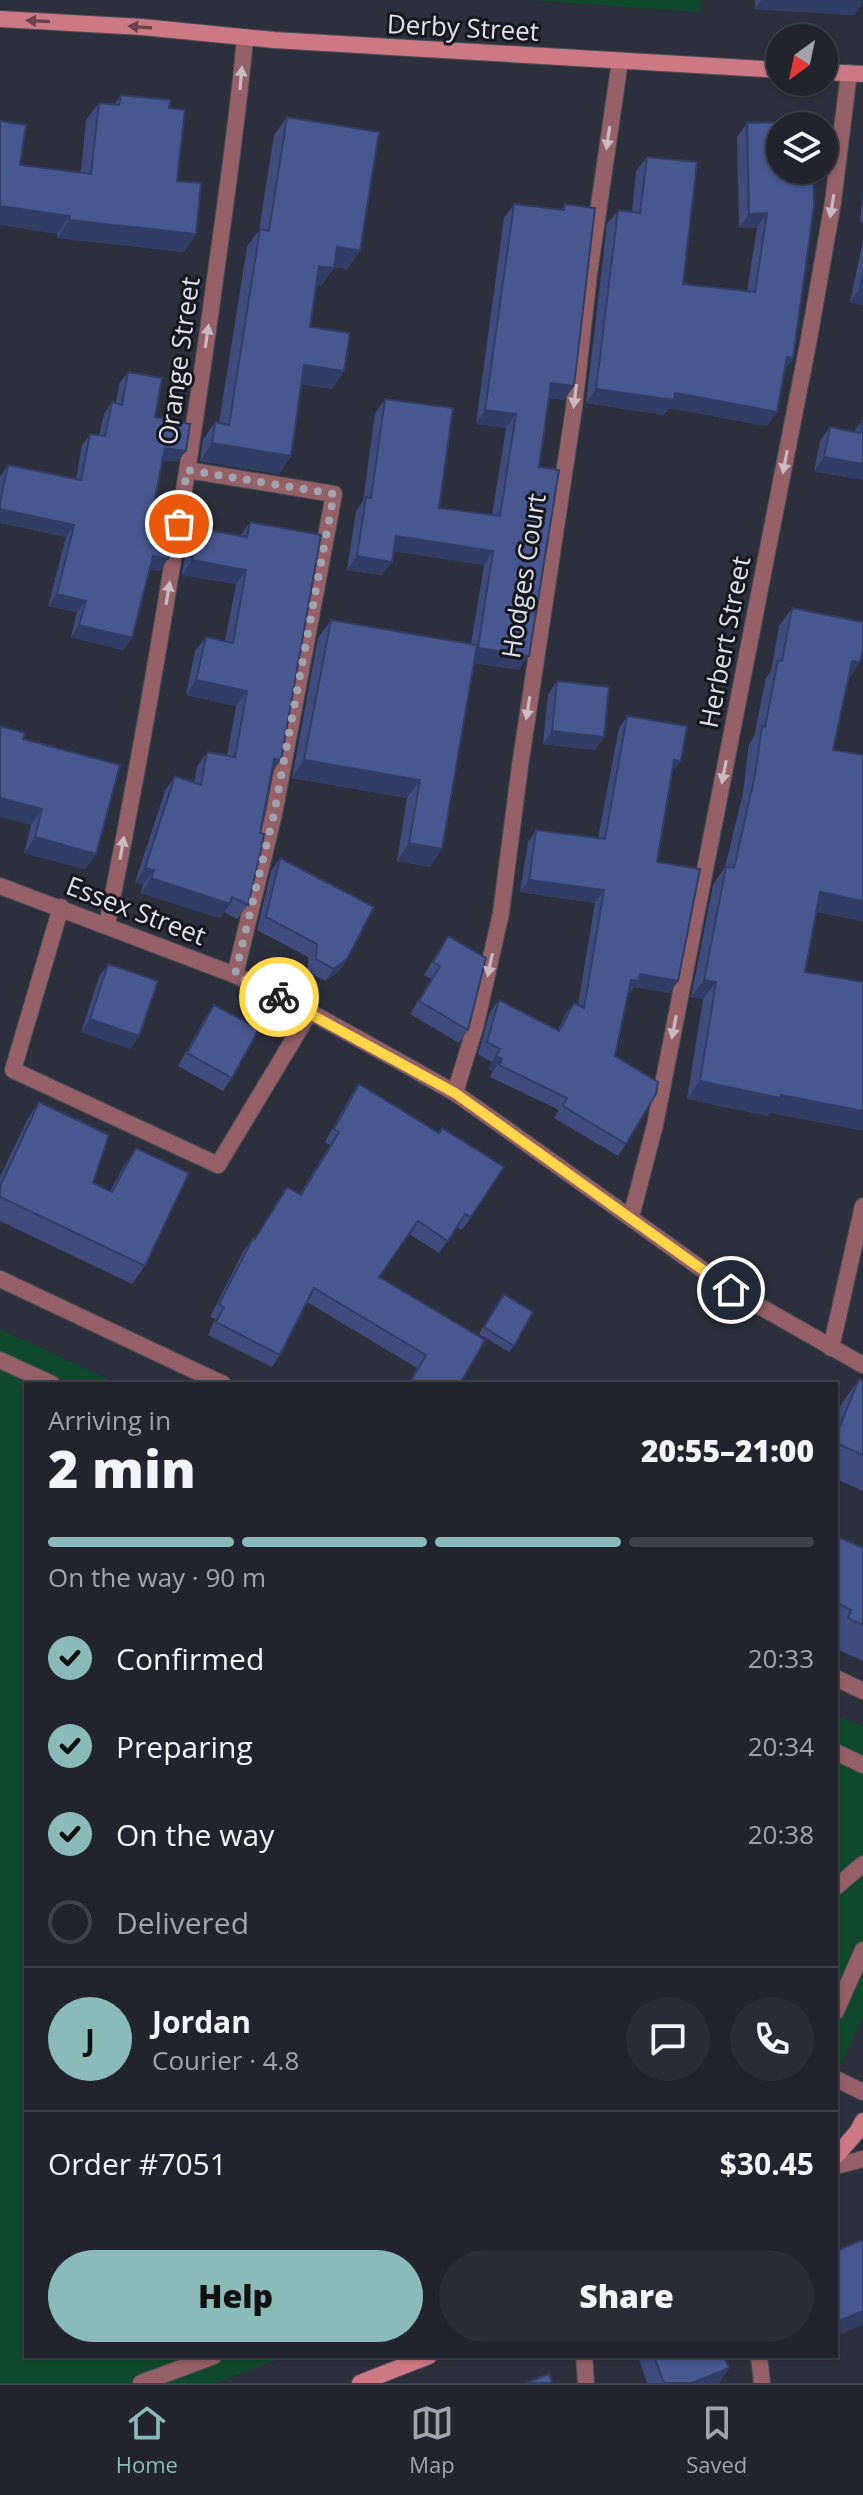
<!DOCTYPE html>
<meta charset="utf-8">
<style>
:root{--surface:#21242d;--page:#292c35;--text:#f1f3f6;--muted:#a2a4aa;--line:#3e4149;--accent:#8bbbb9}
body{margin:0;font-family:"Open Sans",sans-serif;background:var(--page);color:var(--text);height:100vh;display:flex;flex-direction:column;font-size:30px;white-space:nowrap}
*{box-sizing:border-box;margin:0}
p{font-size:26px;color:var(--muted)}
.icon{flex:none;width:44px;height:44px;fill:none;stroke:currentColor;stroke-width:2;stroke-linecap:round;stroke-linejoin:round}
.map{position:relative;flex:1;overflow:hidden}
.drawer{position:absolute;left:24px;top:1382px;width:814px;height:976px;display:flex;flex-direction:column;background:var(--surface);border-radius:0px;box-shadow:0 2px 6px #0004,0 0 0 2px var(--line)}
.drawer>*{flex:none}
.needle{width:52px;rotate:213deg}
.fabs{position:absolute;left:766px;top:24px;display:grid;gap:16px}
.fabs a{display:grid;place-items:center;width:72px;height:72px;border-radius:50%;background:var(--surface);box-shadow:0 2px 6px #0004,0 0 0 2px var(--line);font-size:40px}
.pin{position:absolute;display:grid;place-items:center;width:68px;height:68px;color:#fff;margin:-34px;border:4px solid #fff;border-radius:50%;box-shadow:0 2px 8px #0007}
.courier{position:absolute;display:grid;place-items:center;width:80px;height:80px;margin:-40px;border:6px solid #ffd54a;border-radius:50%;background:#fff;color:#222;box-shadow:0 2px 10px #0007}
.head em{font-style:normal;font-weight:800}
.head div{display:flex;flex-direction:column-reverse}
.head{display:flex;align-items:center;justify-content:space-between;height:136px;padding:0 24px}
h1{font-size:52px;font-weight:800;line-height:60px}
.bar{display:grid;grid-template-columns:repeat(4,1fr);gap:12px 8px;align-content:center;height:96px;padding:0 24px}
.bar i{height:10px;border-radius:6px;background:var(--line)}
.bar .on{background:var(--accent)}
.bar p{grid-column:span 4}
.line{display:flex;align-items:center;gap:20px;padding:0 24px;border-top:2px solid var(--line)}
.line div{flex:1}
.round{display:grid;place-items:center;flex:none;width:84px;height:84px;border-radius:42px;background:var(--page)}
ol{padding:0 24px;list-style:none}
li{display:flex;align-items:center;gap:24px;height:88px}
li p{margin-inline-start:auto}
li .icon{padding:8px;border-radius:50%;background:var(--accent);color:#111;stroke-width:4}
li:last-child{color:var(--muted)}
li i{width:44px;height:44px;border:4px solid var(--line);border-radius:50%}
.cta{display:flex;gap:16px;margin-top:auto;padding:16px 24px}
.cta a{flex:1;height:92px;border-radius:48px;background:var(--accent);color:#111;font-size:32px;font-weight:800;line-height:92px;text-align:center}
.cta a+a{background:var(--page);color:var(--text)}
.menu{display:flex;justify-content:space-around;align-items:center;height:112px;border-top:2px solid var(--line);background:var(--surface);font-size:22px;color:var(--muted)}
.menu a{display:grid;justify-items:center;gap:4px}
.menu .on{color:var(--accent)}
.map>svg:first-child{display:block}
</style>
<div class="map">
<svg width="863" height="2383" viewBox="0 0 863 2383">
<rect width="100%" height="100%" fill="#2c303c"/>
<!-- green -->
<path fill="#0f492b" d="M530,0H702L700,12Z
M0,1329L119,1384H26V2356H288L215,2383H0Z
M836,1715L863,1727V2017L836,2074Z"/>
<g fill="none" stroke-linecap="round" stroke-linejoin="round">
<!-- service casing -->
<g stroke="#494c58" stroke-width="18">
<path id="service" d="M61,907L13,1070L218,1165L310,1012
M0,1360L52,1384
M836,1752L863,1765
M836,1887L863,1864
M836,2011L863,1950
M836,2079L863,2092
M141,2383L214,2356"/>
</g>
<!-- minor casing -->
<g stroke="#494c58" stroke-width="18">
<path id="minor" d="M187,470L334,494L274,814L235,975
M107,925C148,721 182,515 211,309C223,219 237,129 245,38
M455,1093L476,1024L501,913L520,766L574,408L589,274L620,61
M631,1217L655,1125L809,339L833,202L849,73
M831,1348L863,1206
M836,2166L863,2159
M584,2356L586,2383
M759,2356L762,2383"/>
</g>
<!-- tertiary casing -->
<g stroke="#494c58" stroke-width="18">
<path id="tertiary" d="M0,886L235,975L310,1012L413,1069L455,1093L505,1128L731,1290L863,1365
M0,1279L223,1384
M836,1678L863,1691"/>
</g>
<!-- secondary casing -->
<g stroke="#494c58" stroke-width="18">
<path id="secondary" d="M0,19L142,27L274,40L780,70
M824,72L863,74
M836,2156L857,2132L863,2121
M360,2383L429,2356"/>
</g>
<!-- service -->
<use href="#service" stroke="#956066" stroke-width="16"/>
<!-- minor -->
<use href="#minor" stroke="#956066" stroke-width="16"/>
<!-- tertiary -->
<use href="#tertiary" stroke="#956066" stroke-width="16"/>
<!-- secondary -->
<use href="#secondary" stroke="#cd7983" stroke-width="16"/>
</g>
<!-- wall -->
<path fill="#3e4b7c" d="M755,0H863V2L854,15L755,9Z
M121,95L169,108L177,181L196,234L184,252L57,238V234L20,165L81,172L86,120L99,103L114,105Z
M287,117L360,251L347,269L334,267L321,286L316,285L310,327L344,371L332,389L301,384L291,456L279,474L200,461L203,440L215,422L219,423L247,247L259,230L274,135Z
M812,122L793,358L785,369L767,426L669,408L664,415L586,403L607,224L618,210L632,212L636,171L647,157L683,284L747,291L757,228H739L737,137L747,123Z
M863,195V222H860Z
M514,204L561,210L565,204L564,400L549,398L539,467L519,670L474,663L430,867L397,861L407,798L292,778L318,638L331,620L471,644L484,565L394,551L382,575L347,570L356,511L363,501L375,413L385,399L439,508L492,515L506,428L476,424L504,218Z
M863,241V305L850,302Z
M128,372L155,417L186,451L177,462L163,460L150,522L160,571L149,569L132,638L123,650L71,637L77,612L48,606L66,537L0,523V477L8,465L76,479L82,445L90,434L99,435L104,414L112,402L116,403L119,384Z
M862,421H863V480L814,471L820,441L830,427L854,432Z
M250,522L271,774L248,905L237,919L224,912L220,918L141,893L143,885L135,882L165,791L175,776L194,782L197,767L207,752L227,756L236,706L186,695L195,651L206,637L225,641L236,584L182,575L187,543L197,528L240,536Z
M792,608L848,680L833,750L816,912L770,1113L768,1116L687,1099L703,999L691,997L713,885L725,867L743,793L749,744L754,737L766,678L771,671L779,626Z
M557,681L604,737L595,750L543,744L548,694Z
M627,716L672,773L657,862L678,981L670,993L634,987L630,993H629L615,1056L626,1144L618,1156L554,1118L559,1110L490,1077L493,1071L488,1069L492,1062L478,1054L490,1012L499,1000L558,1030L565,1015L574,1003L578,1005L595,903L520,892L528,842L536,830L598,838L619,728Z
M23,739L96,854L85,869L24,853L31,825Z
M280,858L347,959L338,972L325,981L308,972V957L257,930L271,871Z
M448,936L468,1030L459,1043L410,1014L431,979L424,975Z
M108,964L139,1036L130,1049L81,1032L99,977Z
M214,1005L232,1078L223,1091L178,1066L205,1018Z
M359,1084L471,1217L462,1230L457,1227L439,1253L409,1234L379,1277L460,1384H408L417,1368L307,1302L280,1355L272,1367L208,1335L215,1319L210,1317L244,1250L253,1238L255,1239L287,1187L300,1194L330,1145L325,1142L350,1097Z
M39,1102L93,1183L110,1191L124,1166L136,1148L145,1266L132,1284L0,1221V1177L27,1120Z
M499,1301L514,1346L509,1352L479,1334Z
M859,1379L863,1381V1491L836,1479V1416L840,1406Z
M836,1536L863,1548V1661L836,1649Z
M638,2356H724L729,2368L719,2383H647Z"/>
<!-- shaded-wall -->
<path fill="#323d65" d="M761,0H863V2L854,15L755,9Z
M0,206L70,216L57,234L0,225Z
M767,213L757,228H739L749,214Z
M69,220L196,234L184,252L57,238Z
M337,247L360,251L347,269L324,265Z
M319,266L334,268L321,286L307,284Z
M860,288L863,289V305L850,302Z
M787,357L793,358L783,373Z
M304,365L344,371L332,389L291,383Z
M551,383L574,386L564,400L541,397Z
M596,389L675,393L777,412L767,426L669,408L664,415L586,403Z
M485,410L516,414L506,428L476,424Z
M212,443L291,456L279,474L200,461Z
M165,448L186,451L177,462L157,460Z
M824,457L863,464V480L814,471Z
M0,509L74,525L66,537L0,523Z
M396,536L493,551L484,565L386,550Z
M153,556L168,559L160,571L144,568Z
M357,556L392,562L382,575L347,570Z
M192,560L246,570L236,584L182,575Z
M57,594L86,601L77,612L48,606Z
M79,625L132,638L123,650L71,637Z
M478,648L529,656L519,670L468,662Z
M852,661L860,662L848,680Z
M196,680L247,691L236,706L186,695Z
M552,731L604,737L595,750L543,744Z
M274,759L281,760L270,775Z
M304,760L420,780L407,798L292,778Z
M674,760L681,761L672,773Z
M0,798L42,809L31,825L0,817Z
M35,837L96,854L85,869L24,853Z
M409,843L442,849L430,867L397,861Z
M145,868L154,870L143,885L135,882Z
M151,878L230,904L220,918L141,893Z
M529,880L604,890L595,903L520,892Z
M820,892L863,901V922L808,910Z
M347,959L338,972L325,981L334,969Z
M640,974L678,981L670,993L634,987L630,993L623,992L631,980Z
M704,980L716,982L703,999L691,997Z
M90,1019L139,1036L130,1049L81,1032Z
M496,1056L502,1059L493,1071L488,1069Z
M700,1081L863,1111V1131L770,1113L768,1116L687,1099Z
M863,2311V2325L836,2336V2322Z
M729,2368L719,2383H692Z"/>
<!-- building -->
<path fill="#485790" stroke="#323d65" stroke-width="2" d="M121,95L170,100L169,108L185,110L177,181L201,183L196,234L69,220L70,216L0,206V121L26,125L20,165L91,174L99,103L119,105Z
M287,117L379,132L360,251L337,247L334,268L319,266L310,327L350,333L344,371L304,365L291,456L212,443L215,422L229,425L260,229L269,231Z
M812,122V126H780V170H813L814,206L793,358L787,357L777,412L675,393L674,400L596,389L618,210L640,213L647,157L697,162L683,284L755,292L767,213L749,214L747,123Z
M514,204L564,210L565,204L595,208L574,386L551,383L539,467L559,470L529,656L478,648L493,551L396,536L392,562L357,556L366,497L371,498L385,399L453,408L439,508L500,516L516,414L485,410Z
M863,272V289L860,288Z
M128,372L162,378L155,417L190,424L186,451L165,448L150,522L174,527L168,559L153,556L132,638L79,625L86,601L57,594L74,525L0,509V502L8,465L81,480L90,434L105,436L112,402L122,405Z
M862,421H863V464L824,457L830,427L860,433Z
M250,522L321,535L281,760L274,759L260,833L264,834L262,846L248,905L232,897L230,904L151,878L154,870L145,868L175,776L201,785L207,752L235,757L247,691L196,680L206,637L233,643L246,570L192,560L197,528L247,537Z
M792,608L863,622V649L860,662L852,661L833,750L863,755V901L820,892L805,972L863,982V1111L781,1095V1098L700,1081L716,982L704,980L726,867L734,868L755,775L762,726L765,727L778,660L782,661Z
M331,620L477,645L442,849L409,843L420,780L304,760Z
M557,681L609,687L604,737L552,731Z
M627,716L687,726L681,761L674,760L657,862L700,869L678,981L640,974L639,981L631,980L615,1056L658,1082L656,1094L626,1144L563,1106L567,1098L499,1065L502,1059L496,1056L500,1049L487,1042L499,1000L559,1031L574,1003L584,1008L604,890L529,880L536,830L605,839Z
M0,726L25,733L23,739L120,765L96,854L35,837L42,809L0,798Z
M280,858L374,907L347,959L334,969L316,959L317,944L266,917Z
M448,936L486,958L468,1030L419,1001L440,966L433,962Z
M108,964L158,981L139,1036L90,1019Z
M214,1005L259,1029L232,1078L187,1053Z
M359,1084L439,1133L442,1128L504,1167L471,1217L465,1214L448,1241L418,1221L379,1277L485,1340L460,1384H409L426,1355L314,1288L280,1355L216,1322L224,1307L219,1304L253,1238L255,1239L287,1187L301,1195L339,1132L334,1129Z
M39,1102L109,1135L93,1183L112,1192L136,1148L189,1173L145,1266L0,1197V1186Z
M504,1294L533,1312L514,1346L484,1327Z
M859,1379L863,1381V1455L836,1443V1436Z
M836,1536L863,1548V1625L848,1618L851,1610L836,1602Z
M863,2240V2311L836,2322V2251Z
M654,2356H724L729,2368L692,2383H664Z
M549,2374L552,2383H526Z"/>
<!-- one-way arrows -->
<defs><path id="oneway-solid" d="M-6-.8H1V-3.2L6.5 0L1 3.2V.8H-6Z" transform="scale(2)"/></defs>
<g fill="#68444b">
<use href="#oneway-solid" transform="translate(38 21) rotate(-177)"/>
<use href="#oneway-solid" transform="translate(140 27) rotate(-176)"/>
</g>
<g fill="#cabbc3">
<use href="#oneway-solid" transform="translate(241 78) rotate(-85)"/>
<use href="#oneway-solid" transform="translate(608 138) rotate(98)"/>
<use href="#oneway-solid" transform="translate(832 206) rotate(99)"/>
<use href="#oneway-solid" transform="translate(207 336) rotate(-82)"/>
<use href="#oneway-solid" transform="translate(575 396) rotate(97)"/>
<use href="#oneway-solid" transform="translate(785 462) rotate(101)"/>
<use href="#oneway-solid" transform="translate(168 593) rotate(-81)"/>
<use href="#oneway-solid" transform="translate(528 708) rotate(99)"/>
<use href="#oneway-solid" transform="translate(724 772) rotate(101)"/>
<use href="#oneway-solid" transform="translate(122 848) rotate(-80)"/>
<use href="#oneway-solid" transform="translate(490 965) rotate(102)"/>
<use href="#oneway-solid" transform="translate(674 1027) rotate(101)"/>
</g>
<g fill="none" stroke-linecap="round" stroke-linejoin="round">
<!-- done -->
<path stroke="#a1a4ae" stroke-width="8" stroke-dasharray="0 14.4" d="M179,524L187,470L334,494L274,814L235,975L279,997"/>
<!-- route -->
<path stroke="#ffd54a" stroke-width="10" d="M279,997L455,1093L731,1290"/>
</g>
<g text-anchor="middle" stroke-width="6" stroke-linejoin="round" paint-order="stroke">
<!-- street labels -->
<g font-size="26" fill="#e0e2eb" stroke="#16181e">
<text transform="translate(463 28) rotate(3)" y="9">Derby Street</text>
<text transform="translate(179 361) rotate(-82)" y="9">Orange Street</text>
<text transform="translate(524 576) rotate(-81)" y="9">Hodges Court</text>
<text transform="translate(725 642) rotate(-79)" y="9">Herbert Street</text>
<text transform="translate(136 911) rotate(21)" y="9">Essex Street</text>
</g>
</g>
</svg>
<div class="fabs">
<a><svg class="needle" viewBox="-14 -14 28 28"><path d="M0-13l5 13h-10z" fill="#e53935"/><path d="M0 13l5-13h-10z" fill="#a2a4aa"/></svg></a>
<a><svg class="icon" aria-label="layers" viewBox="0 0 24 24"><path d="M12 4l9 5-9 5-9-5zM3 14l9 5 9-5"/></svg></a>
</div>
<div class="pin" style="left:179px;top:524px;background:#ea580c"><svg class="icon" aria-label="bag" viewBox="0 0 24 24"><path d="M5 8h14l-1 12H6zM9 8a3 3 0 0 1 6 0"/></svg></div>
<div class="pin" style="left:731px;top:1290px;background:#1f2937"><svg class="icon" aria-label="home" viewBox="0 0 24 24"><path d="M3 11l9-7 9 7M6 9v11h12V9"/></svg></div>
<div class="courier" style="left:279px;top:997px"><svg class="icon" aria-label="bike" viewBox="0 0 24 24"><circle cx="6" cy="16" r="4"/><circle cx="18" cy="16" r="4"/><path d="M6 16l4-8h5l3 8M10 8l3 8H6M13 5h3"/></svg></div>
<section class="drawer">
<div class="head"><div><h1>2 min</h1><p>Arriving in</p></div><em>20:55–21:00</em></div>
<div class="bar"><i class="on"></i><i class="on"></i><i class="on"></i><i></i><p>On the way · 90 m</p></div>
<ol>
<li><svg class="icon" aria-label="check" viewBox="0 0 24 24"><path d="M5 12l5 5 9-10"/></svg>Confirmed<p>20:33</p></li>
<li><svg class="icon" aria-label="check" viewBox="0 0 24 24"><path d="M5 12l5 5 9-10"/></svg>Preparing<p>20:34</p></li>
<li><svg class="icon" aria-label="check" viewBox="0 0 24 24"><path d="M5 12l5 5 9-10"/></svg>On the way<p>20:38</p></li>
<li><i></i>Delivered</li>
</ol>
<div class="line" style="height:144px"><b class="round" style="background:var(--accent);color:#111">J</b><div><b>Jordan</b><p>Courier · 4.8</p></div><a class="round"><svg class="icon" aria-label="chat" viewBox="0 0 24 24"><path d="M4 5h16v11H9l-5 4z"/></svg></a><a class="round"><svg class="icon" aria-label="phone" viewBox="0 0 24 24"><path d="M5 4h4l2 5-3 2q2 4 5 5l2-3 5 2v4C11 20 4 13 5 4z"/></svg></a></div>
<div class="line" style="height:104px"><div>Order #7051</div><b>$30.45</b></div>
<div class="cta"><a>Help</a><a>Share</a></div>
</section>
</div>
<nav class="menu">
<a class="on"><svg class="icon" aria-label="home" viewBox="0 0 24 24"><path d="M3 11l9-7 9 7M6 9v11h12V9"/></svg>Home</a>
<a><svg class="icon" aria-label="map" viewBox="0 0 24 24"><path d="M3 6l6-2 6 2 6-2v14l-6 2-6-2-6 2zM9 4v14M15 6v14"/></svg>Map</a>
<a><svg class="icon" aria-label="saved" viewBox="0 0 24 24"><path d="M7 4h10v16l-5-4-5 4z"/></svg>Saved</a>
</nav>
